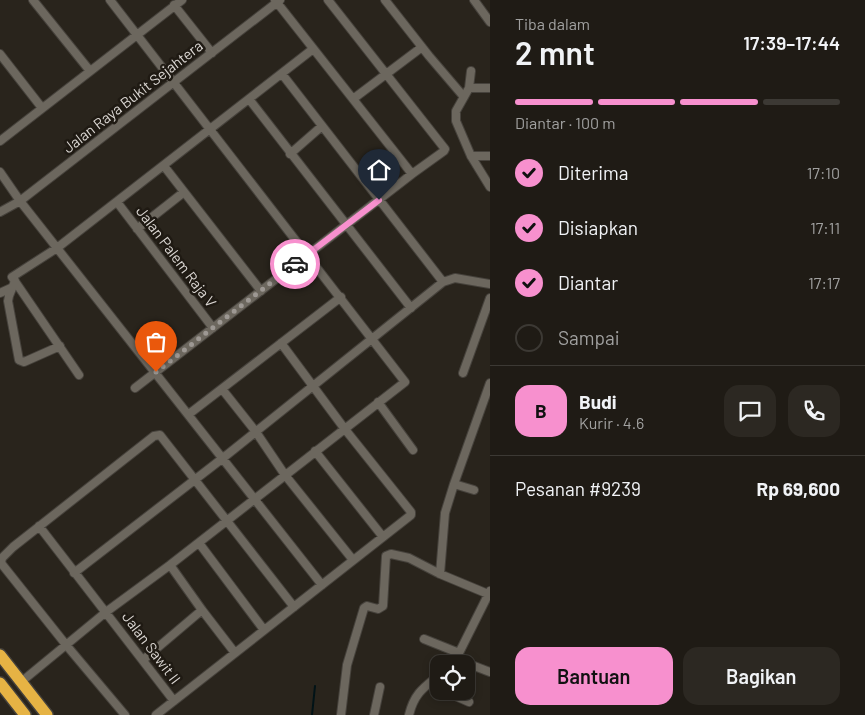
<!DOCTYPE html>
<html lang="id">
<meta charset="utf-8">
<style>
:root{--surface:#1f1b15;--page:#2c2822;--text:#f1f3f6;--muted:#a1a1a0;--line:#3c3934;--accent:#f790ce}
body{margin:0;font-family:Barlow,sans-serif;background:var(--page);color:var(--text);height:100vh;display:flex;flex-direction:column;font-size:19px;white-space:nowrap}
*{box-sizing:border-box;margin:0}
p{font-size:16px;color:var(--muted)}
.icon{flex:none;width:28px;height:28px;fill:none;stroke:currentColor;stroke-width:2;stroke-linecap:round;stroke-linejoin:round}
.map{position:relative;flex:1;overflow:hidden}
.details{display:flex;flex-direction:column;background:var(--surface);width:375px}
.details>*{flex:none}
.fabs{position:absolute;left:430px;top:655px;display:grid;gap:10px}
.fabs a{display:grid;place-items:center;width:45px;height:45px;border-radius:10px;background:var(--surface);box-shadow:0 2px 8px #0003,0 0 0 1px var(--line);font-size:25px}
.pin{position:absolute;display:grid;place-items:center;width:42px;height:42px;color:#fff;margin:-51px -21px;border-radius:50% 50% 50% 0;rotate:-45deg;box-shadow:0 0 5px #0007}
.pin .icon{rotate:45deg}
.courier{position:absolute;display:grid;place-items:center;width:50px;height:50px;margin:-25px;border:4px solid #f790ce;border-radius:50%;background:#fff;color:#222;box-shadow:0 1px 6px #0007}
.headline em{font-style:normal;font-weight:600}
.headline div{display:flex;flex-direction:column-reverse}
.headline{display:flex;align-items:center;justify-content:space-between;height:85px;padding:0 25px}
h1{font-size:32px;font-weight:600;line-height:38px}
.bar{display:grid;grid-template-columns:repeat(4,1fr);gap:8px 5px;align-content:center;height:60px;padding:0 25px}
.bar i{height:6px;border-radius:4px;background:var(--line)}
.bar .active{background:var(--accent)}
.bar p{grid-column:span 4}
.line{display:flex;align-items:center;gap:12px;padding:0 25px;border-top:1px solid var(--line)}
.line div{flex:1}
.round{display:grid;place-items:center;flex:none;width:52px;height:52px;border-radius:15px;background:var(--page)}
ol{padding:0 25px;list-style:none}
li{display:flex;align-items:center;gap:15px;height:55px}
li p{margin-inline-start:auto}
li .icon{padding:5px;border-radius:50%;background:var(--accent);color:#111;stroke-width:4}
li:last-child{color:var(--muted)}
li i{width:28px;height:28px;border:2px solid var(--line);border-radius:50%}
.action{display:flex;gap:10px;margin-top:auto;padding:10px 25px}
.action a{flex:1;height:58px;border-radius:15px;background:var(--accent);color:#111;font-size:20px;font-weight:600;line-height:58px;text-align:center}
.action a+a{background:var(--page);color:var(--text)}
main{display:flex;flex:1;min-height:0}
.map>svg:first-child{display:block}
</style>
<main>
<div class="map">
<svg width="490" height="715" viewBox="0 0 490 715">
<rect width="100%" height="100%" fill="#29241c"/>
<g fill="none" stroke-linecap="round" stroke-linejoin="round">
<!-- stream -->
<path stroke="#011317" stroke-width="2" d="M312,715L315,686"/>
<!-- minor casing -->
<g stroke="#46423c" stroke-width="10">
<path id="minor" d="M33,0L90,71
M275,0L412,174
M385,0L429,56L464,97
M474,0L490,22
M174,5L212,53
M0,54L42,108
M471,71L469,88L456,111V121L471,156L490,187
M282,74L443,282
M469,88H490
M249,99L411,308
M353,99L422,47
M0,141L182,0
M290,154L322,126
M471,156H490
M164,166L261,291
M0,172L20,201L322,585
M117,202L213,328
M0,212L20,201L280,0
M137,229L184,192
M15,281L9,296L8,301L19,360L24,362L60,346
M0,293L11,288
M463,373L490,298
M79,375L12,277L57,248L313,49
M135,388L412,174L444,151L445,149L328,0
M222,389L256,432L285,475L353,560
M378,402L413,450
M189,414L341,297
M315,451L383,537
M474,490L454,484L490,383
M39,526L174,701
M199,543L264,630
M170,565L202,610L235,653
M74,573L223,458L443,282L455,278L490,284
M440,574L445,513L454,484
M424,639L459,653
M456,659L490,672
M143,660L202,610
M452,664L456,659L490,591
M21,682L106,612L170,565L405,382L110,0
M430,683L439,689
M444,691L469,702
M125,715L67,646L1,563L2,558L13,547L154,436L160,435L294,607
M156,715L411,515V512L344,428L281,343
M341,715L347,665L364,608L367,606L378,609L383,606L386,556L391,554L409,558L440,574L488,594
M374,715L380,687
M409,715C414,694 423,688 439,675"/>
</g>
<!-- highway casing -->
<g stroke="#46423c" stroke-width="14">
<path id="highway" d="M0,655L47,715
M0,683L25,715"/>
</g>
<!-- minor -->
<use href="#minor" stroke="#6c675e" stroke-width="8"/>
<!-- highway -->
<use href="#highway" stroke="#e6b344" stroke-width="11"/>
</g>
<g fill="none" stroke-linecap="round" stroke-linejoin="round">
<!-- done -->
<path stroke="#9d9893" stroke-width="5" stroke-dasharray="0 9" d="M156,372L295,264"/>
<!-- route -->
<path stroke="#f790ce" stroke-width="6" d="M295,264L379,200"/>
</g>
<g text-anchor="middle" stroke-width="5" stroke-linejoin="round" paint-order="stroke">
<!-- street labels -->
<g font-size="15" fill="#dbd7d3" stroke="#1f1a13">
<text transform="translate(133 97) rotate(-38)" y="5">Jalan Raya Bukit Sejahtera</text>
<text transform="translate(176 257) rotate(53)" y="5">Jalan Palem Raja V</text>
<text transform="translate(151 648) rotate(53)" y="5">Jalan Sawit II</text>
</g>
</g>
</svg>
<div class="fabs">
<a><svg class="icon" aria-label="locate" viewBox="0 0 24 24"><circle cx="12" cy="12" r="6"/><path d="M12 2v4M12 18v4M2 12h4M18 12h4"/></svg></a>
</div>
<div class="pin" style="left:156px;top:372px;background:#ea580c"><svg class="icon" aria-label="bag" viewBox="0 0 24 24"><path d="M5 8h14l-1 12H6zM9 8a3 3 0 0 1 6 0"/></svg></div>
<div class="pin" style="left:379px;top:200px;background:#1f2937"><svg class="icon" aria-label="home" viewBox="0 0 24 24"><path d="M3 11l9-7 9 7M6 9v11h12V9"/></svg></div>
<div class="courier" style="left:295px;top:264px"><svg class="icon" aria-label="car" viewBox="0 0 24 24"><path d="M5 17H2v-5l4-1 3-4h7l3 4 3 1v5h-3M9 17h6M6 11h13"/><circle cx="7" cy="17" r="2"/><circle cx="17" cy="17" r="2"/></svg></div>
</div>
<section class="details">
<div class="headline"><div><h1>2 mnt</h1><p>Tiba dalam</p></div><em>17:39–17:44</em></div>
<div class="bar"><i class="active"></i><i class="active"></i><i class="active"></i><i></i><p>Diantar · 100 m</p></div>
<ol>
<li><svg class="icon" aria-label="check" viewBox="0 0 24 24"><path d="M5 12l5 5 9-10"/></svg>Diterima<p>17:10</p></li>
<li><svg class="icon" aria-label="check" viewBox="0 0 24 24"><path d="M5 12l5 5 9-10"/></svg>Disiapkan<p>17:11</p></li>
<li><svg class="icon" aria-label="check" viewBox="0 0 24 24"><path d="M5 12l5 5 9-10"/></svg>Diantar<p>17:17</p></li>
<li><i></i>Sampai</li>
</ol>
<div class="line" style="height:90px"><b class="round" style="background:var(--accent);color:#111">B</b><div><b>Budi</b><p>Kurir · 4.6</p></div><a class="round"><svg class="icon" aria-label="chat" viewBox="0 0 24 24"><path d="M4 5h16v11H9l-5 4z"/></svg></a><a class="round"><svg class="icon" aria-label="phone" viewBox="0 0 24 24"><path d="M5 4h4l2 5-3 2q2 4 5 5l2-3 5 2v4C11 20 4 13 5 4z"/></svg></a></div>
<div class="line" style="height:65px"><div>Pesanan #9239</div><b>Rp 69,600</b></div>
<div class="action"><a>Bantuan</a><a>Bagikan</a></div>
</section>
</main>
